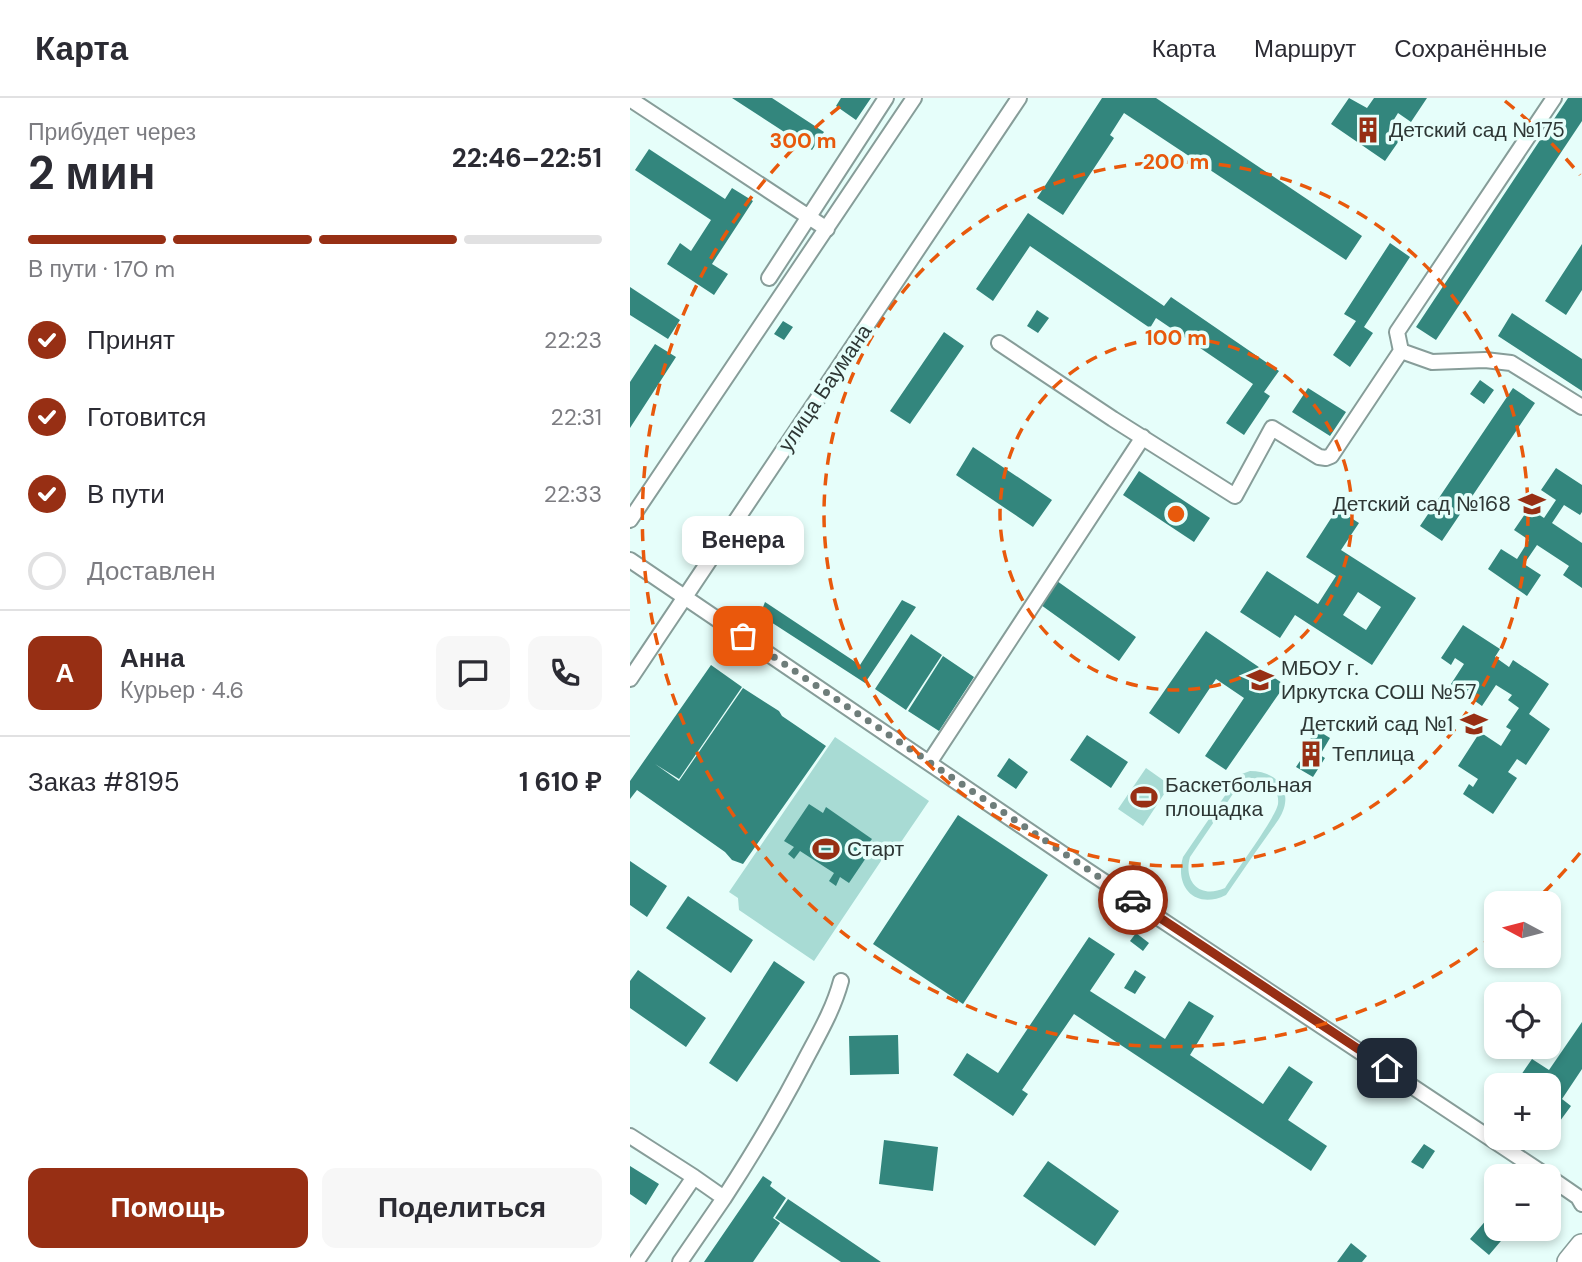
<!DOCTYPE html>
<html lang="ru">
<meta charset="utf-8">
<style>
:root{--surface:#fff;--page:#f7f7f7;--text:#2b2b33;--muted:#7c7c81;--line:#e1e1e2;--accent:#972f14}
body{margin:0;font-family:"DM Sans",sans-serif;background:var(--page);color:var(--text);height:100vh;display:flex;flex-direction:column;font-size:26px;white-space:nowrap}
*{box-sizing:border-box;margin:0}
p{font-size:23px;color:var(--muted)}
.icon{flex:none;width:38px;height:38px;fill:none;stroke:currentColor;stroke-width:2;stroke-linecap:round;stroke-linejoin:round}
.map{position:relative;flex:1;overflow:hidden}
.drawer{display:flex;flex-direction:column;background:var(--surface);width:630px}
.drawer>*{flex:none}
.needle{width:46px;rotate:277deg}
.buttons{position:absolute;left:854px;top:793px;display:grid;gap:14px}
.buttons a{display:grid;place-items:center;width:77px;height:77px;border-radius:14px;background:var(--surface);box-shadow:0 4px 10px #0003;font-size:35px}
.pin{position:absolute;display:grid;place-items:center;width:60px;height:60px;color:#fff;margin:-30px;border-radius:14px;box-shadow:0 4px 10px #0006}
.courier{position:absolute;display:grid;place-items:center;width:70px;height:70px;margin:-35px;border:5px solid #972f14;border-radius:50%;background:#fff;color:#222;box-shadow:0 2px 9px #0007}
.bubble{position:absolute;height:49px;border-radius:14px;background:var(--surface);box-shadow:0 4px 10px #0003;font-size:23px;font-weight:700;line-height:49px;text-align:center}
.head em{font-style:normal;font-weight:700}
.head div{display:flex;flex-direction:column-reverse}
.head{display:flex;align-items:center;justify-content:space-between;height:119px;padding:0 28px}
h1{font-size:46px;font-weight:700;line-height:52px}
.bar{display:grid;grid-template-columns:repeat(4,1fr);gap:10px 7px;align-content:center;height:84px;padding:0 28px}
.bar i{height:9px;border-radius:5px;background:var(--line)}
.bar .on{background:var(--accent)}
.bar p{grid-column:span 4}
.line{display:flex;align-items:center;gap:18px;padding:0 28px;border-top:2px solid var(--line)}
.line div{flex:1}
.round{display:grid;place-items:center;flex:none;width:74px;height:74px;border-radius:14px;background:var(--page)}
ol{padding:0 28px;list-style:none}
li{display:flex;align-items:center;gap:21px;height:77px}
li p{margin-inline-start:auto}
li .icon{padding:7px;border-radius:50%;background:var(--accent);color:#fff;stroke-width:4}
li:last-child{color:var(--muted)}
li i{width:38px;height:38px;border:4px solid var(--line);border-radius:50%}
.button{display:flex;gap:14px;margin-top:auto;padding:14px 28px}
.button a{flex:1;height:80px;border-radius:14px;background:var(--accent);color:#fff;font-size:28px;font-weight:700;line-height:80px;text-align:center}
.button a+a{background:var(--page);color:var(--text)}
header{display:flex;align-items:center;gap:42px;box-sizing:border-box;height:98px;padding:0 35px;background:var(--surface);border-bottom:2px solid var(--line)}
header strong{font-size:33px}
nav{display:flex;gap:38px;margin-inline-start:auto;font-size:24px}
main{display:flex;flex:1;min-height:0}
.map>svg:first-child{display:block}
</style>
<header>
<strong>Карта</strong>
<nav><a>Карта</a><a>Маршрут</a><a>Сохранённые</a></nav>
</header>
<main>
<section class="drawer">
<div class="head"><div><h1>2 мин</h1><p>Прибудет через</p></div><em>22:46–22:51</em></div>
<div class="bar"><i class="on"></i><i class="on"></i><i class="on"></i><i></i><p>В пути · 170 m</p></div>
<ol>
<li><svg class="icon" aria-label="check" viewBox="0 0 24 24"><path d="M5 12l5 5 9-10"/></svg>Принят<p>22:23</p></li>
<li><svg class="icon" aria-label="check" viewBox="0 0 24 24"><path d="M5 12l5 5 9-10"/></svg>Готовится<p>22:31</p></li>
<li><svg class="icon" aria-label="check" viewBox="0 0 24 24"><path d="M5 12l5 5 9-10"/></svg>В пути<p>22:33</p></li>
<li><i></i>Доставлен</li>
</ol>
<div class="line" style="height:126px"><b class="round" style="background:var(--accent);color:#fff">А</b><div><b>Анна</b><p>Курьер · 4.6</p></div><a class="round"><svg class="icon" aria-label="chat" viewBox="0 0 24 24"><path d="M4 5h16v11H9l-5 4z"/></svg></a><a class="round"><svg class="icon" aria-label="phone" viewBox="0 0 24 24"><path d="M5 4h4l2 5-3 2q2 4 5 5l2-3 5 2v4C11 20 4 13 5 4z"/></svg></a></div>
<div class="line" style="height:91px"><div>Заказ #8195</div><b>1 610 ₽</b></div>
<div class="button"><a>Помощь</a><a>Поделиться</a></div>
</section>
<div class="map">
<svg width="952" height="1164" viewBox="0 0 952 1164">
<rect width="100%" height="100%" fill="#e6fefa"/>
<!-- park -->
<path fill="#a8dbd4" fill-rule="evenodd" d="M205,639L299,703L269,747L257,754L184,863L109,812L108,800L99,794Z
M516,670L540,687L513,728L488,711Z
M620,673C640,673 661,685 654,710C651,720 643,729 637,738C623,757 610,777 596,797C566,812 544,790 553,759L609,677ZM620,680C634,680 650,688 648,706C645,721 606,773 595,790C570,801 553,784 560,759L611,684Z"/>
<!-- building -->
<path fill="#33867d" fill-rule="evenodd" d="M102,0H142L194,34L182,52Z
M211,0H241L226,22L206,8Z
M472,0H526L732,138L716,162L494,15L480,37L484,40L433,117L407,100Z
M719,0L737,10L744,0H797L781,24L768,15L760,28L773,37L755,63L701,26Z
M938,0H952V23L806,242L786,229Z
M19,51L95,101L102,90L123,103L82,166L98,176L84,197L37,166L50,145L61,153L81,122L5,72Z
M398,115L534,208L541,199L649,273L634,294L640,298L614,337L596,325L623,286L526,220L520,230L400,148L363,203L346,191Z
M760,145L780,159L734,229L743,235L720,269L703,257L726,223L714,216Z
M952,146V192L936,217L915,203Z
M0,189L50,222L38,241L0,217Z
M407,212L419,220L408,235L397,228Z
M882,215L952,261V293L868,238Z
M153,223L163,229L154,242L144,236Z
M314,234L334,248L280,326L260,313Z
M25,246L46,259L0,330V284Z
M850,282L864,292L854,306L840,296Z
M678,290L716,314L700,338L662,314Z
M883,290L905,305L812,443L790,428Z
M343,349L422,402L403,429L326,377Z
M926,370L952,387V414L950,417L934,407L922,425L952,445V490L933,477L939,468L907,447L894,466L911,477L897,498L858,471L871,451L887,461L899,442L884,432L899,410L914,420L926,402L911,392Z
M509,373L580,420L564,444L493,397Z
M707,411L729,425L711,452L786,500L742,567L665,517L650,540L610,514L637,473L688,506L706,478L676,459ZM728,494L751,509L736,532L713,517Z
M427,483L506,539L489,563L411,507Z
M272,502L286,509L235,585L130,517L135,504L230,567Z
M833,527L870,551L865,559L879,569L883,562L919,586L899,616L920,631L896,667L887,661L878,674L887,680L863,716L833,696L839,686L843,689L848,681L828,668L850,634L871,648L881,632L876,629L889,610L878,602L882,597L866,587L852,608L821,586L834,566L825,560L821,567L811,560Z
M576,533L655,587L596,672L575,658L614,600L586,581L549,636L519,615Z
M281,536L312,557L276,612L245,591Z
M313,558L344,579L309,633L278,613Z
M81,567L112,589L49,681L25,666L49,683L113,590L149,613L152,618L196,648L113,766L102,762L95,754L7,692L0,701V683Z
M687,632L700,640L690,657L695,660L683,679L666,669L674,657L670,655Z
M457,637L498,664L481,690L440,662Z
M379,660L398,674L386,691L367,678Z
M179,706L193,715L196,709L242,741L239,745L244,748L219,785L210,779L206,788L199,783L204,775L170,753L164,761L158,756L164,749L154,743Z
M328,717L418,777L333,906L243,846Z
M0,763L37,788L17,819L0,807Z
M58,798L123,842L101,875L36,830Z
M506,835L519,845L513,853L500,843Z
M459,839L485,856L460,893L535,941L559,903L584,918L560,957L633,1006L659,968L683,984L658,1022L697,1048L681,1073L444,916L392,992L398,996L383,1018L323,977L337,955L368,975Z
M144,863L175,884L107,984L79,965Z
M8,872L76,920L56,949L0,910V883Z
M505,872L516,879L505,896L494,890Z
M952,924V971L932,1001L941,1008L919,1038V987H884L902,961L919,972Z
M268,937L269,976L220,977L219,938Z
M254,1042L308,1049L303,1093L249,1086Z
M794,1046L805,1053L793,1071L781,1064Z
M418,1063L489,1113L465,1148L393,1098Z
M0,1068L29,1086L16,1107L0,1096Z
M133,1078L142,1084L140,1088L156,1100L143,1120L150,1125L123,1164H74Z
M158,1101L195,1126L251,1164H211L145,1120Z
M864,1113L866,1115V1130H882L859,1157L840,1141Z
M721,1145L737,1158L732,1164H707Z"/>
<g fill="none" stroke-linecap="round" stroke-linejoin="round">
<!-- street casing -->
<g stroke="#879d99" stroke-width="18">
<path id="street" d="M924,0L767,234L771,253L802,264L855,262L881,265L952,309
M0,1L197,131
M139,180L256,0
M369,245L483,321L605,398L642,330L689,359L696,360L701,358L771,253
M0,422L284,0
M0,462L455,771L917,1078
M0,581L389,0
M299,665L513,339
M0,1038L64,1079L6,1164
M64,1079L94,1100C122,1057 149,1012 173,966C187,939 203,913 211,883
M919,1079L948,1099L952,1106
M50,1164L94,1100"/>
</g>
<!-- primary casing -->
<g stroke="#879d99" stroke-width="26">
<path id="primary" d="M939,1164L952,1148"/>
</g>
<!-- street -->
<use href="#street" stroke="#fff" stroke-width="14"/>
<!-- primary -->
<use href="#primary" stroke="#fff" stroke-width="23"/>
</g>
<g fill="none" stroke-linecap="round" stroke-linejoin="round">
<!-- done -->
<path stroke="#6e7d7a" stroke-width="7" stroke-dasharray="0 12.6" d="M113,538L503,802"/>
<!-- route -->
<path stroke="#972f14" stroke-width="9" d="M503,802L757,970"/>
</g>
<!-- distance rings -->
<g fill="none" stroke="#e8590c" stroke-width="3.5" stroke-dasharray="12 9">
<circle cx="546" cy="416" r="176"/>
<circle cx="546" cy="416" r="352"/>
<path d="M950 755A528 528 0 0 1 906 802M864 838A528 528 0 0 1 217 3M875 3A528 528 0 0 1 950 77"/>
</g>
<!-- icons -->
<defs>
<g id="building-bare" transform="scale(2.1)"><path d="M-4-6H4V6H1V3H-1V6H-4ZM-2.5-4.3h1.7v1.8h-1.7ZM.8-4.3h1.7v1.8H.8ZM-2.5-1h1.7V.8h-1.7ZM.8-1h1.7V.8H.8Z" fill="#972f14" stroke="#e6fefa" stroke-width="2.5" paint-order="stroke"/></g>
<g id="school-bare" transform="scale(2.1)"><path d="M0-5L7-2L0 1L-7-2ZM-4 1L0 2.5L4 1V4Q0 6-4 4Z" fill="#972f14" stroke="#e6fefa" stroke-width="2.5" paint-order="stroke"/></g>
<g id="stadium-bare" transform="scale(2.1)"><path d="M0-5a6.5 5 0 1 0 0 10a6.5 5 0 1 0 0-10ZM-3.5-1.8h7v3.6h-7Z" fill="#972f14" stroke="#e6fefa" stroke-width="2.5" paint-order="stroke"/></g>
</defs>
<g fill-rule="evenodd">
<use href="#building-bare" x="738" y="32"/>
<use href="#school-bare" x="902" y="406"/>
<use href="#school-bare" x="630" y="582"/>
<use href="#school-bare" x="844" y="626"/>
<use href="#building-bare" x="681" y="656"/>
<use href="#stadium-bare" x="514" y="699"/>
<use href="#stadium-bare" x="196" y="751"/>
</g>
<g text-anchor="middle" stroke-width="7" stroke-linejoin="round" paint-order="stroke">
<!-- poi labels -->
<g font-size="21" fill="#2e3735" stroke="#e6fefa" text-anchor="start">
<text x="759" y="39">Детский сад №175</text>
<text x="881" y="413" text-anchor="end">Детский сад №168</text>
<text x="651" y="577">МБОУ г.<tspan x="651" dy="24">Иркутска СОШ №57</tspan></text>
<text x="823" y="633" text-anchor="end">Детский сад №1</text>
<text x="702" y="663">Теплица</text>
<text x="535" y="694">Баскетбольная<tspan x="535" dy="24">площадка</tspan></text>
<text x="217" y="758">Старт</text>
</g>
<!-- street labels -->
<g font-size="21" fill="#2e3735" stroke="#e6fefa">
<text transform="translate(195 290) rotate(-56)" y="7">улица Баумана</text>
</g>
</g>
<circle cx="546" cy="416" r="10" fill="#e8590c" stroke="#e6fefa" stroke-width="3.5"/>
<g font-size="21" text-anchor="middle" font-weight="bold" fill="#e8590c" stroke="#e6fefa" stroke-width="7" stroke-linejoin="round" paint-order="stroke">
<text x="173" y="50">300 m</text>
<text x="546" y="71">200 m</text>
<text x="546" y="247">100 m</text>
</g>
</svg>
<div class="buttons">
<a><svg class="needle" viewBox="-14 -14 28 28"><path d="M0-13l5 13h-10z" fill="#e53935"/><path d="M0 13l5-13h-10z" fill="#7c7c81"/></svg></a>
<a><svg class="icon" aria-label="locate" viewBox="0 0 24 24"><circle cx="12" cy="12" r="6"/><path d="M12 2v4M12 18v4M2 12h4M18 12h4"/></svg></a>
<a>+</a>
<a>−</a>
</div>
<div class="pin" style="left:113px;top:538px;background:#ea580c"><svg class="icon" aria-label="bag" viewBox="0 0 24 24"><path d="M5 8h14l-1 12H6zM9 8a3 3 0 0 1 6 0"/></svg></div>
<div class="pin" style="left:757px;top:970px;background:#1f2937"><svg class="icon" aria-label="home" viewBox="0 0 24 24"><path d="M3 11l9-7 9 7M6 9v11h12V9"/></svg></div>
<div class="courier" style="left:503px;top:802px"><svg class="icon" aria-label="car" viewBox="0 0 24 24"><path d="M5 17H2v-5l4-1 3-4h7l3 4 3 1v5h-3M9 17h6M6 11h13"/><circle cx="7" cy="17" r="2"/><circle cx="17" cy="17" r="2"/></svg></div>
<div class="bubble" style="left:52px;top:418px;width:122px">Венера</div>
</div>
</main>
